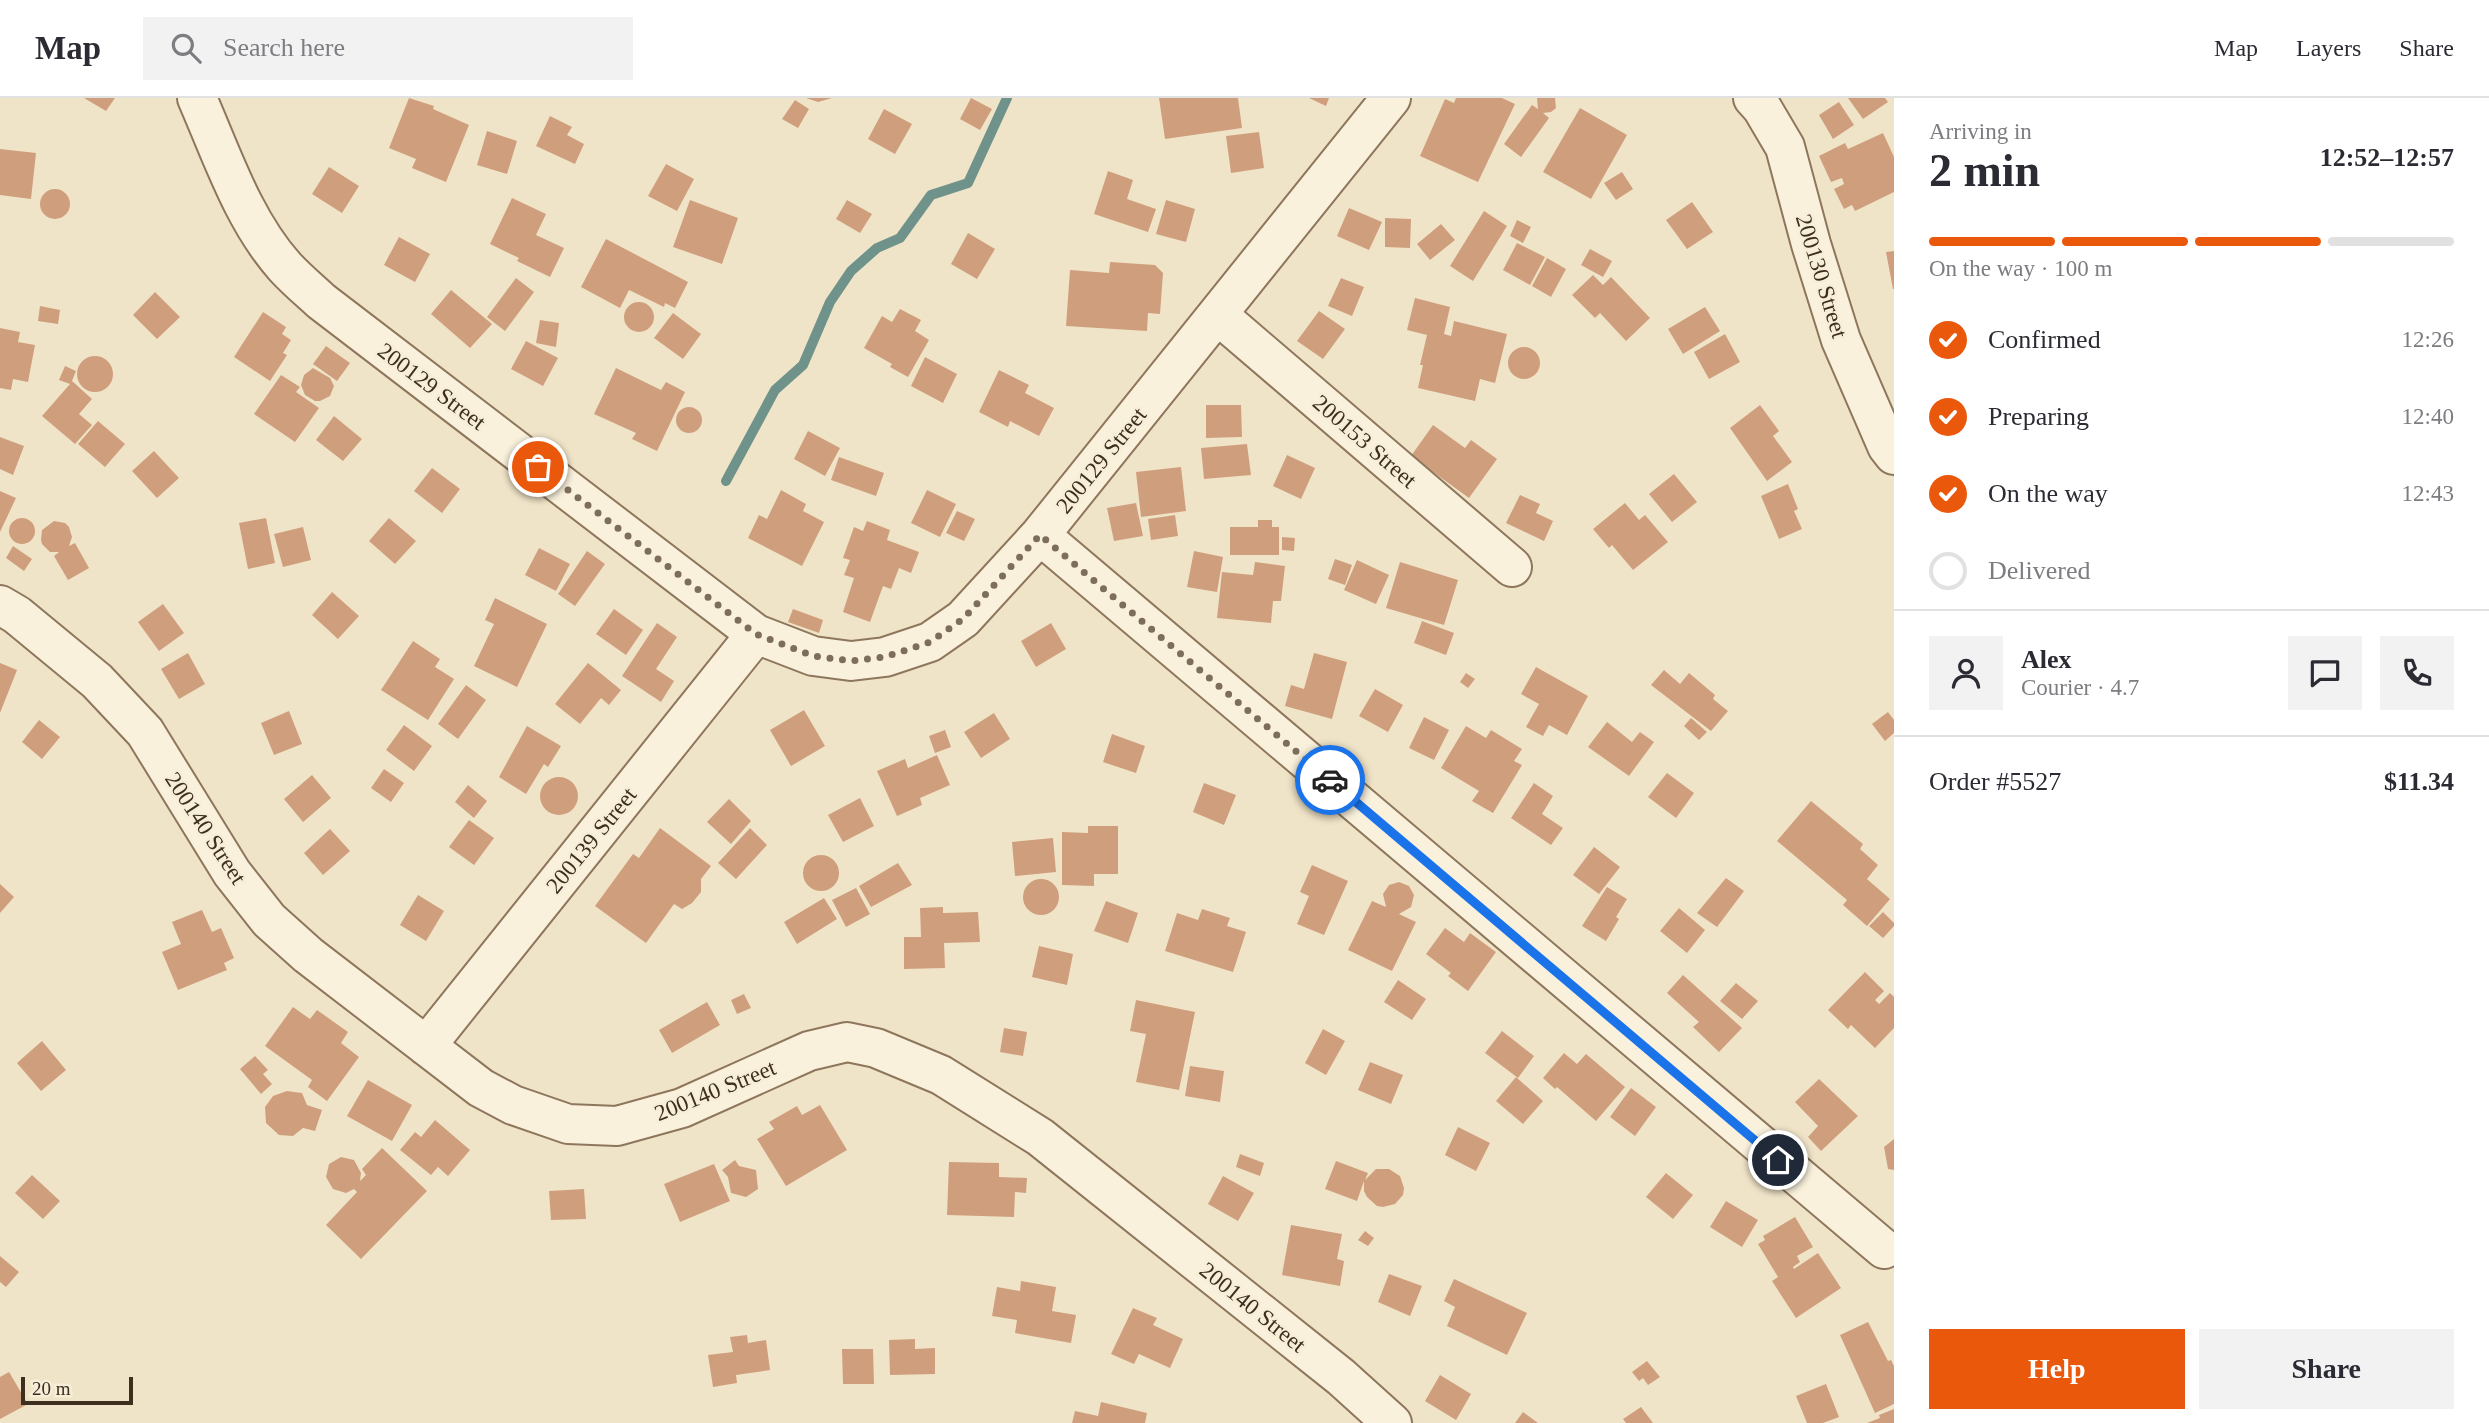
<!DOCTYPE html>
<meta charset="utf-8">
<style>
:root{--surface:#fff;--page:#f2f2f3;--text:#2b2b33;--muted:#7c7c81;--line:#e1e1e2;--accent:#ea580c}
body{margin:0;font-family:Georgia,serif;background:var(--page);color:var(--text);height:100vh;display:flex;flex-direction:column;font-size:26px;white-space:nowrap}
*{box-sizing:border-box;margin:0}
p{font-size:23px;color:var(--muted)}
.icon{flex:none;width:38px;height:38px;fill:none;stroke:currentColor;stroke-width:2;stroke-linecap:round;stroke-linejoin:round}
.map{position:relative;flex:1;overflow:hidden}
.side{display:flex;flex-direction:column;background:var(--surface);width:595px}
.side>*{flex:none}
.scale{position:absolute;left:21px;bottom:18px;width:112px;box-sizing:border-box;padding-left:7px;border:4px solid #3d2e20;border-top:0;font-size:19px;line-height:24px;white-space:nowrap;color:#3d2e20;-webkit-text-stroke:5px #f7eed8;paint-order:stroke}
.pin{position:absolute;display:grid;place-items:center;width:60px;height:60px;color:#fff;margin:-30px;border:4px solid #fff;border-radius:50%;box-shadow:0 2px 7px #0007}
.courier{position:absolute;display:grid;place-items:center;width:70px;height:70px;margin:-35px;border:5px solid #1a73e8;border-radius:50%;background:#fff;color:#222;box-shadow:0 2px 9px #0007}
.head em{font-style:normal;font-weight:700}
.head div{display:flex;flex-direction:column-reverse}
.head{display:flex;align-items:center;justify-content:space-between;height:119px;padding:0 35px}
h1{font-size:46px;font-weight:700;line-height:52px}
.bar{display:grid;grid-template-columns:repeat(4,1fr);gap:10px 7px;align-content:center;height:84px;padding:0 35px}
.bar i{height:9px;border-radius:5px;background:var(--line)}
.bar .on{background:var(--accent)}
.bar p{grid-column:span 4}
.line{display:flex;align-items:center;gap:18px;padding:0 35px;border-top:2px solid var(--line)}
.line div{flex:1}
.round{display:grid;place-items:center;flex:none;width:74px;height:74px;border-radius:0px;background:var(--page)}
ol{padding:0 35px;list-style:none}
li{display:flex;align-items:center;gap:21px;height:77px}
li p{margin-inline-start:auto}
li .icon{padding:7px;border-radius:50%;background:var(--accent);color:#fff;stroke-width:4}
li:last-child{color:var(--muted)}
li i{width:38px;height:38px;border:4px solid var(--line);border-radius:50%}
.cta{display:flex;gap:14px;margin-top:auto;padding:14px 35px}
.cta a{flex:1;height:80px;border-radius:0px;background:var(--accent);color:#fff;font-size:28px;font-weight:700;line-height:80px;text-align:center}
.cta a+a{background:var(--page);color:var(--text)}
header{display:flex;align-items:center;gap:42px;box-sizing:border-box;height:98px;padding:0 35px;background:var(--surface);border-bottom:2px solid var(--line)}
header strong{font-size:33px}
nav{display:flex;gap:38px;margin-inline-start:auto;font-size:24px}
.search{width:490px;height:63px;background:var(--page);display:flex;align-items:center;gap:18px;box-sizing:border-box;padding:0 24px;border-radius:0px;color:var(--muted);font-size:26px}
main{display:flex;flex:1;min-height:0}
.map>svg:first-child{display:block}
</style>
<header>
<strong>Map</strong>
<div class="search"><svg class="icon" aria-label="search" viewBox="0 0 24 24"><circle cx="10" cy="10" r="6"/><path d="M15 15l6 6"/></svg>Search here</div>
<nav><a>Map</a><a>Layers</a><a>Share</a></nav>
</header>
<main>
<div class="map">
<svg width="1894" height="1325" viewBox="0 0 1894 1325">
<rect width="100%" height="100%" fill="#f0e4c8"/>
<g fill="none" stroke-linecap="round" stroke-linejoin="round">
<!-- stream -->
<path stroke="#6f938a" stroke-width="10" d="M726,383L775,292L803,267L830,204L851,173L877,150L900,140L931,97L968,85L1007,0"/>
</g>
<!-- building -->
<path fill="#cf9f7d" d="M84,0H115L106,13Z
M409,0L434,8L433,11L469,27L446,84L412,70L416,61L389,50Z
M806,0H832L818,4Z
M971,0L992,11L980,32L960,21Z
M1159,0H1238L1242,30L1165,41Z
M1309,0H1329L1326,8Z
M1456,0H1502L1515,6L1478,84L1420,58L1445,1L1454,5Z
M1537,0H1555L1556,10L1551,14L1543,15L1549,20L1521,59L1504,46L1532,7L1538,11Z
M1848,0H1885L1888,4L1863,21Z
M795,2L809,11L798,30L782,21Z
M1839,4L1854,27L1833,41L1819,17Z
M1580,10L1627,37L1591,101L1543,74Z
M884,11L912,26L895,56L868,41Z
M550,18L572,29L567,37L584,46L575,66L536,48Z
M487,33L517,43L507,76L477,67Z
M1259,34L1264,70L1231,75L1226,38Z
M1883,35L1894,59V94L1855,113L1852,107L1844,111L1834,91L1844,86L1842,80L1831,84L1819,58L1845,45L1848,51Z
M0,51L36,55L31,101L0,97Z
M666,66L694,81L677,113L648,98Z
M329,69L359,88L342,115L312,96Z
M1108,73L1133,82L1127,101L1156,111L1148,134L1094,116Z
M1622,74L1633,91L1616,102L1604,85Z
M40 106a15 15 0 1 1 30 0a15 15 0 1 1-30 0Z
M512,100L546,116L536,137L564,150L550,179L517,163L519,160L490,146Z
M690,102L738,120L722,166L673,149Z
M847,102L872,116L860,135L836,121Z
M1166,102L1195,111L1186,144L1156,136Z
M1692,104L1713,134L1687,151L1666,122Z
M1349,110L1382,124L1369,152L1337,138Z
M1484,113L1507,128L1473,183L1450,168Z
M1385,120L1411,121L1410,150L1385,149Z
M1517,122L1531,129L1523,145L1510,138Z
M1441,126L1455,142L1430,162L1417,146Z
M968,135L995,151L977,181L951,166Z
M399,139L430,156L415,184L384,167Z
M606,141L688,184L675,210L665,205L664,209L629,192L620,210L581,189Z
M1517,145L1545,159L1530,187L1503,172Z
M1590,151L1612,163L1603,179L1581,167Z
M1894,153V191H1893L1886,154Z
M1547,160L1566,171L1551,199L1532,188Z
M1110,164L1155,167L1163,175L1160,216L1148,215L1147,233L1066,228L1070,172L1109,175Z
M1593,177L1603,187L1611,179L1650,220L1626,243L1600,215L1595,220L1572,197Z
M516,180L534,194L505,233L487,219Z
M1341,180L1364,189L1352,218L1328,208Z
M451,192L492,226L470,250L431,216Z
M155,194L180,219L157,241L133,217Z
M1415,200L1450,209L1444,236L1451,238L1454,223L1507,236L1495,285L1480,281L1475,303L1418,290L1423,267H1420L1427,237L1407,232Z
M624 219a15 15 0 1 1 30 0a15 15 0 1 1-30 0Z
M40,208L60,212L58,226L38,223Z
M1705,209L1720,233L1683,256L1668,231Z
M900,211L921,222L915,233L929,242L908,279L890,269L892,266L864,250L882,218L892,224Z
M1319,213L1345,231L1323,261L1297,243Z
M263,214L286,229L282,236L291,242L283,255L287,257L270,283L234,259Z
M673,215L701,236L683,261L654,240Z
M540,222L559,225L556,249L536,245Z
M0,230L20,234L18,244L35,247L28,284L13,281L11,292L0,290Z
M1725,236L1740,264L1709,281L1694,254Z
M526,243L558,260L543,288L511,271Z
M326,248L350,265L337,283L313,266Z
M1508 265a16 16 0 1 1 32 0a16 16 0 1 1-32 0Z
M77 276a18 18 0 1 1 36 0a18 18 0 1 1-36 0Z
M925,259L957,276L943,305L911,288Z
M65,268L76,273L72,283L92,301L79,316L92,327L75,346L42,318L70,286L59,282Z
M313,270L330,280L334,288L330,298L320,303H315L305,297L301,287L304,277Z
M616,270L661,292L666,284L685,294L657,353L632,341L636,335L594,316Z
M999,272L1029,287L1025,295L1054,310L1039,338L1010,323L1008,329L979,314Z
M281,277L300,289L296,294L319,310L295,344L254,316Z
M1206,307H1241L1242,339L1206,340Z
M1760,307L1779,333L1773,338L1792,364L1767,383L1730,330Z
M676 322a13 13 0 1 1 26 0a13 13 0 1 1-26 0Z
M334,318L362,341L343,363L316,342Z
M98,323L125,346L105,369L78,346Z
M1433,327L1465,350L1471,342L1497,361L1469,400L1411,358Z
M808,333L840,350L825,378L794,361Z
M0,339L24,348L13,377L0,371Z
M1247,346L1251,377L1204,381L1201,350Z
M154,353L179,380L157,400L132,373Z
M1287,357L1315,370L1301,401L1273,388Z
M839,359L884,375L876,398L831,382Z
M1181,369L1186,413L1141,419L1136,374Z
M432,370L460,391L442,415L414,393Z
M1674,376L1697,404L1672,424L1649,396Z
M1788,386L1798,411L1794,413L1802,431L1779,441L1761,398Z
M781,392L806,406L803,413L824,424L802,468L748,440L759,417L767,421Z
M927,392L956,406L940,439L911,425Z
M0,393L16,400L0,434Z
M1520,397L1540,406L1536,415L1553,423L1544,443L1506,425Z
M1136,405L1143,438L1114,443L1107,410Z
M1625,405L1639,422L1645,417L1668,444L1633,472L1612,447L1609,450L1593,431Z
M957,413L975,421L964,443L946,435Z
M1175,417L1178,438L1151,442L1148,421Z
M266,420L275,465L248,471L239,425Z
M389,420L416,443L395,466L369,443Z
M9 433a13 13 0 1 1 26 0a13 13 0 1 1-26 0Z
M1258,422H1272V429H1279V457H1230V429H1258Z
M54,423L65,425L69,429L72,439L69,448L75,445L89,470L68,482L54,458L59,454H50L42,446L41,442L42,432Z
M867,423L890,432L887,442L919,454L911,475L899,470L891,491L883,488L870,524L843,514L854,480L844,477L850,462L843,460L854,429L863,433Z
M303,429L311,462L283,469L274,436Z
M1282,439L1295,440L1294,453L1282,452Z
M13,448L32,461L24,473L6,460Z
M539,450L570,466L556,493L525,477Z
M587,453L605,466L575,508L558,496Z
M1194,453L1223,459L1217,494L1187,489Z
M1335,461L1352,467L1345,487L1328,481Z
M1357,462L1389,477L1376,506L1344,492Z
M1255,464L1285,468L1281,503H1273L1271,525L1217,520L1222,474L1253,477Z
M1400,464L1458,482L1444,527L1386,510Z
M332,494L359,518L338,541L312,517Z
M495,500L547,526L517,589L474,568L494,526L485,522Z
M163,506L184,535L159,553L138,524Z
M614,511L643,532L626,557L596,536Z
M793,511L823,522L819,535L788,524Z
M1422,523L1454,535L1446,557L1414,545Z
M657,525L677,539L656,571L674,583L661,604L622,578Z
M1051,525L1066,551L1036,569L1021,543Z
M413,543L440,561L435,569L454,581L428,622L381,592Z
M188,555L205,586L179,601L161,571Z
M1314,555L1347,564L1332,621L1285,608L1291,587L1304,591Z
M0,565L17,572L0,615Z
M588,565L621,592L609,607L601,600L580,626L555,606Z
M1536,569L1588,598L1567,637L1549,627L1543,638L1526,629L1539,606L1521,596Z
M1664,572L1680,586L1689,575L1715,597L1713,601L1728,613L1711,633L1651,587Z
M1466,575L1475,581L1468,590L1460,584Z
M466,587L486,602L458,641L438,626Z
M1375,591L1403,607L1388,634L1359,618Z
M804,612L825,648L791,668L770,632Z
M289,613L302,646L274,657L261,625Z
M1888,614L1894,622V635L1885,643L1872,626Z
M994,615L1010,641L981,660L964,634Z
M1424,619L1449,632L1434,662L1409,650Z
M1691,620L1707,634L1699,642L1684,628Z
M39,622L60,639L42,661L22,644Z
M1607,624L1632,644L1640,634L1654,644L1629,678L1588,649Z
M404,627L432,648L414,673L386,652Z
M527,628L561,648L548,669L544,666L526,696L499,679Z
M1466,628L1486,640L1491,632L1522,651L1514,663L1522,667L1493,715L1472,703L1479,693L1441,670Z
M945,632L951,649L935,655L929,638Z
M1112,636L1145,648L1136,675L1103,664Z
M937,657L950,687L920,700L922,707L897,718L877,673L905,661L908,670Z
M384,671L404,685L391,704L371,690Z
M1667,675L1694,695L1676,720L1648,699Z
M312,677L331,700L303,724L284,701Z
M540 698a19 19 0 1 1 38 0a19 19 0 1 1-38 0Z
M1204,685L1236,697L1224,727L1193,714Z
M1534,685L1553,698L1542,716L1563,730L1551,747L1511,720Z
M468,687L487,703L474,720L455,704Z
M860,700L874,728L843,744L828,717Z
M729,701L751,723L731,746L707,724Z
M1811,703L1863,746L1860,751L1878,767L1867,781L1890,801L1867,828L1843,807L1847,802L1777,743Z
M469,722L494,740L474,767L449,749Z
M1088,728H1118V776H1094V788L1062,787V734L1088,735Z
M660,730L711,768L701,781V794L692,805L682,811L674,806L646,845L595,808L633,756L639,760Z
M750,730L767,747L736,781L718,765Z
M330,731L350,753L323,777L304,755Z
M1053,740L1056,774L1015,778L1012,744Z
M1594,749L1620,769L1599,796L1573,777Z
M803 775a18 18 0 1 1 36 0a18 18 0 1 1-36 0Z
M898,765L912,787L871,809L859,788Z
M1312,767L1348,783L1324,837L1297,826L1309,798L1300,794Z
M1726,780L1744,793L1717,829L1697,815Z
M1023 799a18 18 0 1 1 36 0a18 18 0 1 1-36 0Z
M1399,784L1409,788L1414,797L1411,809L1399,816L1416,824L1392,873L1348,852L1372,803L1386,809L1383,796L1389,787Z
M0,786L14,799L0,815Z
M1607,789L1627,801L1616,819L1619,821L1606,843L1582,828Z
M856,790L870,816L846,829L832,802Z
M418,797L444,813L426,843L400,827Z
M824,800L837,821L797,846L784,824Z
M1106,803L1138,815L1128,845L1094,833Z
M943,809V815L978,814L980,844L944,845L945,870L904,871V839H921L920,810Z
M1679,810L1705,832L1687,855L1660,833Z
M1202,811L1230,820L1227,828L1246,834L1233,874L1165,853L1177,815L1198,822Z
M202,812L212,834L221,830L234,860L224,865L227,872L178,892L162,854L181,846L172,824Z
M1883,814L1894,825V828L1883,840L1869,828Z
M1445,830L1464,844L1470,835L1496,854L1468,893L1448,878L1451,875L1426,856Z
M1039,848L1073,856L1067,887L1032,879Z
M1865,874L1884,893L1875,902L1879,906L1890,895L1894,899V930L1875,950L1851,927L1848,931L1828,912Z
M1683,877L1742,930L1719,954L1693,929L1699,924L1667,895Z
M1398,882L1426,901L1412,922L1384,904Z
M1736,885L1758,903L1742,921L1720,903Z
M744,896L751,910L737,916L731,902Z
M1136,902L1195,914L1179,992L1136,984L1146,936L1130,933Z
M707,904L720,927L672,955L659,932Z
M293,909L310,921L317,912L348,934L341,945L359,959L327,1003L308,989L312,982L265,948Z
M1004,930L1027,934L1023,958L1000,954Z
M1323,931L1345,943L1326,977L1305,965Z
M1502,933L1534,958L1518,980L1485,955Z
M42,943L66,972L41,993L17,965Z
M1564,955L1577,966L1586,956L1625,989L1596,1023L1557,989L1555,991L1543,980Z
M255,958L268,972L263,976L272,986L261,996L240,971Z
M1370,964L1403,977L1391,1006L1358,992Z
M1190,968L1224,973L1220,1004L1185,998Z
M1516,979L1543,1003L1523,1026L1496,1003Z
M1819,981L1858,1018L1821,1053L1808,1039L1818,1028L1795,1004Z
M368,982L412,1007L392,1043L347,1018Z
M1631,990L1656,1009L1635,1038L1610,1019Z
M287,993L302,995L307,1007L322,1012L315,1033L303,1030L293,1038L279,1037L266,1025L265,1009L273,998Z
M820,1007L847,1052L786,1088L757,1041L774,1031L769,1024L797,1008L802,1017Z
M435,1022L470,1052L448,1078L438,1069L431,1077L400,1052L415,1034L421,1039Z
M1458,1029L1490,1045L1476,1073L1445,1057Z
M1894,1041V1072L1888,1071L1884,1049Z
M382,1050L427,1093L361,1161L326,1127L357,1094L354,1091L346,1095L333,1091L326,1079L329,1066L341,1059L354,1062L361,1075L360,1083L366,1077L362,1071Z
M1240,1056L1264,1065L1260,1078L1236,1069Z
M735,1062L739,1068L756,1072L758,1091L746,1099L731,1095L728,1079L722,1072Z
M1336,1063L1368,1075L1365,1082L1376,1071H1389L1400,1078L1404,1090L1403,1097L1395,1106L1383,1109L1377,1108L1367,1099L1364,1093V1083L1357,1103L1325,1091Z
M949,1064L999,1065V1079L1027,1080L1026,1095L1015,1094L1014,1119L947,1117Z
M714,1066L730,1103L680,1124L664,1086Z
M1666,1075L1693,1097L1673,1121L1646,1099Z
M32,1077L60,1103L43,1121L15,1095Z
M1223,1078L1254,1095L1238,1123L1208,1106Z
M584,1091L586,1121L551,1122L549,1093Z
M1726,1103L1758,1122L1742,1149L1710,1129Z
M1795,1119L1813,1149L1797,1158L1800,1164L1793,1169L1794,1171L1818,1155L1841,1190L1796,1220L1772,1183L1778,1179L1758,1146L1765,1142L1763,1138Z
M1291,1127L1342,1136L1337,1161L1344,1163L1340,1188L1282,1177Z
M1365,1133L1374,1140L1368,1148L1358,1142Z
M0,1158L19,1174L6,1189L0,1184Z
M1389,1176L1422,1188L1410,1218L1378,1204Z
M1454,1181L1527,1215L1507,1257L1447,1228L1455,1209L1444,1203Z
M1021,1183L1056,1189L1052,1213L1076,1217L1071,1245L1015,1235L1017,1222L992,1218L997,1189L1020,1193Z
M1133,1210L1157,1220L1153,1227L1183,1241L1170,1270L1139,1256L1134,1266L1111,1256Z
M1868,1224L1888,1263L1891,1262L1894,1268V1306L1875,1315L1840,1237Z
M747,1237L748,1245L766,1242L770,1272L736,1277L737,1285L713,1289L708,1257L733,1254L730,1239Z
M915,1241V1251L935,1250V1276L890,1277L889,1242Z
M842,1251H873L874,1286H843Z
M1647,1263L1660,1279L1648,1287L1643,1280L1639,1283L1632,1274Z
M9,1274L28,1306L0,1321V1279Z
M1440,1277L1471,1296L1456,1322L1425,1303Z
M1826,1286L1839,1319L1823,1325H1807L1796,1298Z
M1101,1304L1147,1315L1145,1325H1072L1075,1313L1098,1318Z
M1641,1309L1653,1325H1626L1623,1321Z
M1894,1311V1325H1867L1880,1320L1879,1317Z
M1523,1314L1538,1325H1515Z"/>
<g fill="none" stroke-linecap="round" stroke-linejoin="round">
<!-- minor casing -->
<g stroke="#8d765c" stroke-width="42">
<path id="minor" d="M197,0C222,57 243,122 285,169C296,181 309,192 321,203L756,536L813,558L851,563L885,559L930,544L963,521L1040,437L1391,0
M1753,0L1762,10L1785,49L1811,146L1841,242L1887,348L1894,357
M1218,217L1512,469
M1040,437L1884,1151
M0,507L17,517L97,583L145,634L232,775L269,822L308,857L481,990L513,1007L568,1026L617,1028L682,1010L809,953L847,944L876,950L941,977L1040,1039L1341,1279L1392,1325
M426,948L756,536"/>
</g>
<!-- minor -->
<use href="#minor" stroke="#faf1dc" stroke-width="38"/>
</g>
<g fill="none" stroke-linecap="round" stroke-linejoin="round">
<!-- done -->
<path stroke="#7c6e5b" stroke-width="7" stroke-dasharray="0 12.6" d="M538,369L756,536L813,558L851,563L885,559L930,544L963,521L1040,437L1330,682"/>
<!-- route -->
<path stroke="#1a73e8" stroke-width="9" d="M1330,682L1778,1062"/>
</g>
<g text-anchor="middle" stroke-width="5" stroke-linejoin="round" paint-order="stroke">
<!-- street labels -->
<g font-size="23" fill="#3d2e20" stroke="#f7eed8">
<text transform="translate(1822 178) rotate(73)" y="8">200130 Street</text>
<text transform="translate(432 288) rotate(37)" y="8">200129 Street</text>
<text transform="translate(1365 343) rotate(41)" y="8">200153 Street</text>
<text transform="translate(1101 362) rotate(-51)" y="8">200129 Street</text>
<text transform="translate(206 730) rotate(57)" y="8">200140 Street</text>
<text transform="translate(591 742) rotate(-51)" y="8">200139 Street</text>
<text transform="translate(715 992) rotate(-22)" y="8">200140 Street</text>
<text transform="translate(1253 1209) rotate(39)" y="8">200140 Street</text>
</g>
</g>
</svg>
<div class="scale">20 m</div>
<div class="pin" style="left:538px;top:369px;background:#ea580c"><svg class="icon" aria-label="bag" viewBox="0 0 24 24"><path d="M5 8h14l-1 12H6zM9 8a3 3 0 0 1 6 0"/></svg></div>
<div class="pin" style="left:1778px;top:1062px;background:#1f2937"><svg class="icon" aria-label="home" viewBox="0 0 24 24"><path d="M3 11l9-7 9 7M6 9v11h12V9"/></svg></div>
<div class="courier" style="left:1330px;top:682px"><svg class="icon" aria-label="car" viewBox="0 0 24 24"><path d="M5 17H2v-5l4-1 3-4h7l3 4 3 1v5h-3M9 17h6M6 11h13"/><circle cx="7" cy="17" r="2"/><circle cx="17" cy="17" r="2"/></svg></div>
</div>
<section class="side">
<div class="head"><div><h1>2 min</h1><p>Arriving in</p></div><em>12:52–12:57</em></div>
<div class="bar"><i class="on"></i><i class="on"></i><i class="on"></i><i></i><p>On the way · 100 m</p></div>
<ol>
<li><svg class="icon" aria-label="check" viewBox="0 0 24 24"><path d="M5 12l5 5 9-10"/></svg>Confirmed<p>12:26</p></li>
<li><svg class="icon" aria-label="check" viewBox="0 0 24 24"><path d="M5 12l5 5 9-10"/></svg>Preparing<p>12:40</p></li>
<li><svg class="icon" aria-label="check" viewBox="0 0 24 24"><path d="M5 12l5 5 9-10"/></svg>On the way<p>12:43</p></li>
<li><i></i>Delivered</li>
</ol>
<div class="line" style="height:126px"><a class="round"><svg class="icon" aria-label="person" viewBox="0 0 24 24"><circle cx="12" cy="8" r="4"/><path d="M4 21q1-7 8-7t8 7"/></svg></a><div><b>Alex</b><p>Courier · 4.7</p></div><a class="round"><svg class="icon" aria-label="chat" viewBox="0 0 24 24"><path d="M4 5h16v11H9l-5 4z"/></svg></a><a class="round"><svg class="icon" aria-label="phone" viewBox="0 0 24 24"><path d="M5 4h4l2 5-3 2q2 4 5 5l2-3 5 2v4C11 20 4 13 5 4z"/></svg></a></div>
<div class="line" style="height:91px"><div>Order #5527</div><b>$11.34</b></div>
<div class="cta"><a>Help</a><a>Share</a></div>
</section>
</main>
